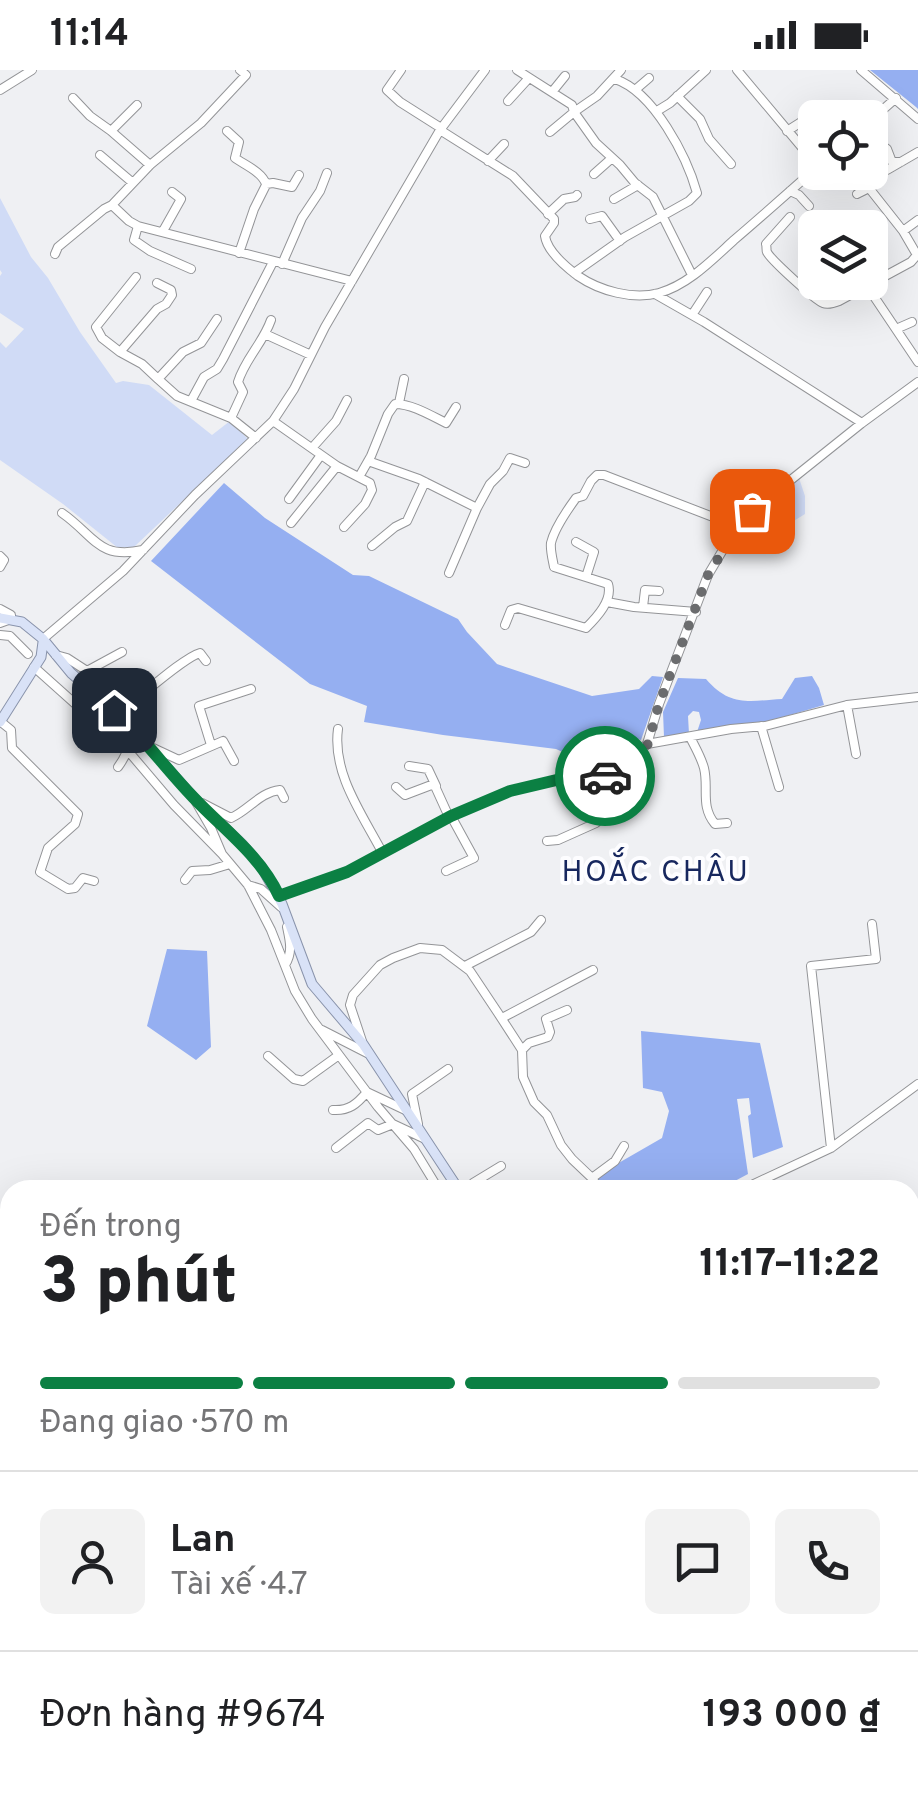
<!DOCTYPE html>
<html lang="vi">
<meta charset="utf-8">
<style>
:root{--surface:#fff;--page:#f2f2f2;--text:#202124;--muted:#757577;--line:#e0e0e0;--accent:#0b8043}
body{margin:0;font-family:Overpass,sans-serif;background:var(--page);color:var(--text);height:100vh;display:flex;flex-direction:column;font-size:38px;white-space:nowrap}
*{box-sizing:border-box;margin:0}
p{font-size:32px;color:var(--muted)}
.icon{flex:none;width:55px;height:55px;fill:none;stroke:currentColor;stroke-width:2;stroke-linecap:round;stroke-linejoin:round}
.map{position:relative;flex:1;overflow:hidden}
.sheet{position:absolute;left:0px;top:1110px;width:920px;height:622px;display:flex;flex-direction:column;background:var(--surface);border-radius:30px 30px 0 0;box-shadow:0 10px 40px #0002}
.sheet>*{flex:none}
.buttons{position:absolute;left:798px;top:30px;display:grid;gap:20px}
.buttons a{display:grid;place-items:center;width:90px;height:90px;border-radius:15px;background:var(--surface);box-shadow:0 10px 40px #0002;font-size:50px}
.pin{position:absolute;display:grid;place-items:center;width:85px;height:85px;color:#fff;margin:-42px;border-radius:20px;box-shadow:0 5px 15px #0006}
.courier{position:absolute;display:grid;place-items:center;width:100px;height:100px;margin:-50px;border:8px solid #0b8043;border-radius:50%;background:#fff;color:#222;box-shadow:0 2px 12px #0007}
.summary em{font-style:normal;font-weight:800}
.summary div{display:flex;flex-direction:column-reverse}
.summary{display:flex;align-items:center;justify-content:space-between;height:170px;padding:0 40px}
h1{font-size:65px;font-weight:800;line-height:75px}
.bar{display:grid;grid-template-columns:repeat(4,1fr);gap:15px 10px;align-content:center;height:120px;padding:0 40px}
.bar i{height:12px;border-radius:8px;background:var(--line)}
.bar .selected{background:var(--accent)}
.bar p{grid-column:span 4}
.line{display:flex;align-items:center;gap:25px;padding:0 40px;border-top:2px solid var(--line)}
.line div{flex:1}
.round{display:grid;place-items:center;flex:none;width:105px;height:105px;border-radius:15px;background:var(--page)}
.status{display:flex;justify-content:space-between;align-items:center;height:70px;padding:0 50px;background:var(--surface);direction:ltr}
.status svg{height:28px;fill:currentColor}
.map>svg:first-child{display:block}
</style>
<div class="status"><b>11:14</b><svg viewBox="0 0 49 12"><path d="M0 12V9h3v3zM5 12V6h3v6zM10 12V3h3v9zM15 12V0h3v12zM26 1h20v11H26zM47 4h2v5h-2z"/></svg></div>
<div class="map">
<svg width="918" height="1731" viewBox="0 0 918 1731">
<rect width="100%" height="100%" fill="#eff0f3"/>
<!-- green -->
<path fill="#d0dbf6" d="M0,128L31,187L48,208L80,262L116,313L123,311L149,315L212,365L230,351L248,369L134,477L118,478L63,434L0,390V272L6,278L24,259L0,243V206L2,203L0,200Z
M799,408L805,426V444L771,465L745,454L763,436Z
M918,1427V1609L910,1594V1431Z
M0,1560L10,1571V1644L0,1635Z
M89,1723H159L167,1731H101Z"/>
<!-- water -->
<path fill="#95aff1" d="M870,0H918V39L916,37Z
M224,413L265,448L353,505L369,506L458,549L467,562L497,594L592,626L639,619L652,606L663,607L641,670L622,664C610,675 605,687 593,696L556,679L443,665L364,652L367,636L310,614L151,491Z
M812,606L819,618L824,635L763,653L697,662L701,650L699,642L693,641L688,646L689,664L664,667L663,642L678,608L706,609C730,637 749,631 782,629L795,608Z
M167,879L207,881L211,977L196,990L147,956Z
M641,961L760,973L783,1077L753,1088L748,1046L751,1044L749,1028L737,1029L748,1104L718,1120H600L596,1106L662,1068L669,1041L662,1022L643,1018Z"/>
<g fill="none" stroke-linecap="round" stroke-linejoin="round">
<!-- canal -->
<path stroke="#95aff1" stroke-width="8" d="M0,1691L10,1699
M36,1722L45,1731
M272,1722L277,1731"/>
<!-- minor casing -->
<g stroke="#939497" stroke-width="10">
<path id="minor" d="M240,0L246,5L201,53L150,95L112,135L129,151L138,156L352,211
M401,0L387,20L400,32L441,58
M517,0L572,35L574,42L550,62
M621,0L597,26L574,42L596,73L620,95L635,113L653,127L692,205
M737,0L815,93
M861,0L918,49
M0,20L32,0
M635,20L649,8
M552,22L565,6
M677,26L700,49L709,69L731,94
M73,28L90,46L111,61
M508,31L528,9
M137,35L111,61L150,95
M657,41L670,33L706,0
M870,51L896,28
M440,60L513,106L554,149V153L545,166C547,181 566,197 578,206C600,221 633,230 659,223C688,215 712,190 734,170C761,147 788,123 815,99
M227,61L239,72L235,88C245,95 262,102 266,114L273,113L292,117L299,105
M787,61L806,49
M870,82L883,76L887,79L892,92H901
M100,85L133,113
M488,91L504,74
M887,100L918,82
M855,102L865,119
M594,104L612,88
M790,121L799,125L809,136
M614,129L638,115
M548,144L564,129L575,127L577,125
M790,147L766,174C767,177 766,180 767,182C770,189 816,231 823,233C828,235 834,233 839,231L911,192L917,185L903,161L869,118L857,124
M590,149L602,146L620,171
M138,156L134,170L150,181L191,199
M163,161L181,129L172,122
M903,161L918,150
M239,183L254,139L267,113
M55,184L58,177L104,139L112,135
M282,194L302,148L320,121L327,103
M574,203L625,167L689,131L697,123C687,87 654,22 615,9
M157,213L171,220L172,225L166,234L157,239L120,282L142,294L158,309
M867,216L918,292
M655,224L704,252L862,353
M692,245L707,222
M217,249L201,273L183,282L158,309L177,326L231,348L256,368
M896,259L912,252
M265,264L311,285
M120,282L102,268L96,257L136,207
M191,331L204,307L217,299L223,289L273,192
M399,333L404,309
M231,348L243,322L238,312C245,289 263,273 271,250
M273,351L337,396L370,413L372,420L365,434L344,457
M312,378L336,351L347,330
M368,391L419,409L477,438
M359,407L371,386L388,344L395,334C412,334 430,345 446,353L456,337
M289,429L321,385
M62,443C95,466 98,490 143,480
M291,453L337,396
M576,472L594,482L586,507
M372,476L395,457L407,451L425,412
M0,486L4,490L0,497
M449,503L477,438L490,414L503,401L510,388L525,393
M607,532L634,537L696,542
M643,537L645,520L659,521
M0,539L11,545V549L0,553
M505,555L511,540L518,538L586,558C597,547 613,530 608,514L554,497C553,491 550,480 551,473C554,460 568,439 576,428L583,426L591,411L597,405H604L739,457
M0,565L10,566L28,584
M43,569L123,501L195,425L273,351L294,319L325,257L440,60L485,0
M56,585L67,588L87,601L122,582
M34,597L129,682L174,735L222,784
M100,627L129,635C146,622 185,587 200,583L206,591
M847,635L856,684
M117,644C130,667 134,675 118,697
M0,651L11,660L12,678L78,744L75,754L48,778L40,802L68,819L75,818L83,808L94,811
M761,656L779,717
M338,659C332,703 362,744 382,782
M690,667C695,677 701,687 704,698C709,718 700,736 715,754L727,753
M647,674L731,659L765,656L847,635L918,627
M211,675L199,636L251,619
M149,676L179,690L223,671L234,691
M409,696L428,699L436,716
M396,717L405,725L434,714L449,747
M196,732L211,758L222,784L248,815L271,860L295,921L312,949L378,1037L414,1079L439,1120
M202,733L231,748C249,740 260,722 280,720L284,728
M547,771L558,770L596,753L581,708
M446,801L474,788L451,746
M185,810L192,801L210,800L230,794
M248,815L261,819L281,837
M279,826L347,802L449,747L510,721L565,708L610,706L625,697L647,674L659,634L708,505L727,473L752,441L862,353L918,312
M285,895C293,882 290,871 287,857
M465,896L531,862L541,850
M502,948L593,900
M322,960L367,983
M362,971L350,935L353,925L380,895L393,888L420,878L442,880L470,901L498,943L522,980L523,1007L534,1032L547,1045L561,1075L572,1089L592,1108L600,1120
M522,980L529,973L548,967L550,962L546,949L567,940
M268,986L294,1009L303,1011L339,985
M333,1040C349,1041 357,1034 367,1022L405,1040
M418,1054L412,1024L448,999
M336,1078L368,1053L378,1060L393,1054L425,1069
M831,1078L811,896L876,889L872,854
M592,1108L615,1091L624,1076
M471,1120L473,1113L501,1096
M514,1120L517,1118
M741,1120L831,1078L918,1014
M822,1722L826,1731
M450,1731L458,1722
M494,1731L502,1722
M535,1731V1730
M653,1731V1722
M694,1731L712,1722
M799,1731L807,1722"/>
</g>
<!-- major casing -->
<g stroke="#8993ab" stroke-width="11">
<path id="major" d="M0,548L22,552L43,569L71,603L126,651L194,728L243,775L261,796L282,834L312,914L363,974L459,1120
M0,652L41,587L43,572
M673,1731V1722"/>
</g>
<!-- minor -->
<use href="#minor" stroke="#fff" stroke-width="8"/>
<!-- major -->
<use href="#major" stroke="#d9e2f7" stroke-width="9"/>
</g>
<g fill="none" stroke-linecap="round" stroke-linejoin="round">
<!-- done -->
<path stroke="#6b6c6e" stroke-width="10" stroke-dasharray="0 18" d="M605,706L626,697L648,674L659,634L708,505L728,473L752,441"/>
<!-- route -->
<path stroke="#0b8043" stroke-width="12" d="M114,640C143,667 166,699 193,727C223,759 260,785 279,826L347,802L451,746L510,721L565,708L605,706"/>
</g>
<g text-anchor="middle" stroke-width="8" stroke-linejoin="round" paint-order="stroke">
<!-- quarter labels -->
<g font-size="30" letter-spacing="2.5" fill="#17275e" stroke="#fdfdff">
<text x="656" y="811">HOẮC CHÂU</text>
</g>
</g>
</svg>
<div class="buttons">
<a><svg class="icon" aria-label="locate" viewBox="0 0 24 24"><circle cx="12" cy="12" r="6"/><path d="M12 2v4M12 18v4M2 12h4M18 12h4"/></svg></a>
<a><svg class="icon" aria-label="layers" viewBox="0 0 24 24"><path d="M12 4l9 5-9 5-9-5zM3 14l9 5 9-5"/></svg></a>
</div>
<div class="pin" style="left:752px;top:441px;background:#ea580c"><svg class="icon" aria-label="bag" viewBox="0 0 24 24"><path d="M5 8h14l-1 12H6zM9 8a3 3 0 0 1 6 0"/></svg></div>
<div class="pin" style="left:114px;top:640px;background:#1f2937"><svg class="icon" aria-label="home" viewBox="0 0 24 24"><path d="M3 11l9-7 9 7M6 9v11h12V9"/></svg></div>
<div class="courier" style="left:605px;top:706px"><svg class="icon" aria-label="car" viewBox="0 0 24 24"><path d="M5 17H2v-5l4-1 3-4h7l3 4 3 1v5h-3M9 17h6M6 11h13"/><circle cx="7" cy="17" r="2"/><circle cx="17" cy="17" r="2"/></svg></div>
<section class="sheet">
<div class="summary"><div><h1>3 phút</h1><p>Đến trong</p></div><em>11:17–11:22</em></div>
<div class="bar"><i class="selected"></i><i class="selected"></i><i class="selected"></i><i></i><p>Đang giao · 570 m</p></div>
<div class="line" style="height:180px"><a class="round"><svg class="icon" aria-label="person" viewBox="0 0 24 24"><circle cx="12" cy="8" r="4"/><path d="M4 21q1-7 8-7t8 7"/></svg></a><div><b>Lan</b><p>Tài xế · 4.7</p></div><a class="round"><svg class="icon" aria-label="chat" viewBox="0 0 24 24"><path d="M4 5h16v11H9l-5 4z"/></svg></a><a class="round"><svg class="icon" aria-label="phone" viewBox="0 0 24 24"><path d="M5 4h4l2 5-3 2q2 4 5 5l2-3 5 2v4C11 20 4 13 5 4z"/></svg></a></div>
<div class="line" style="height:130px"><div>Đơn hàng #9674</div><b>193 000 ₫</b></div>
</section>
</div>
